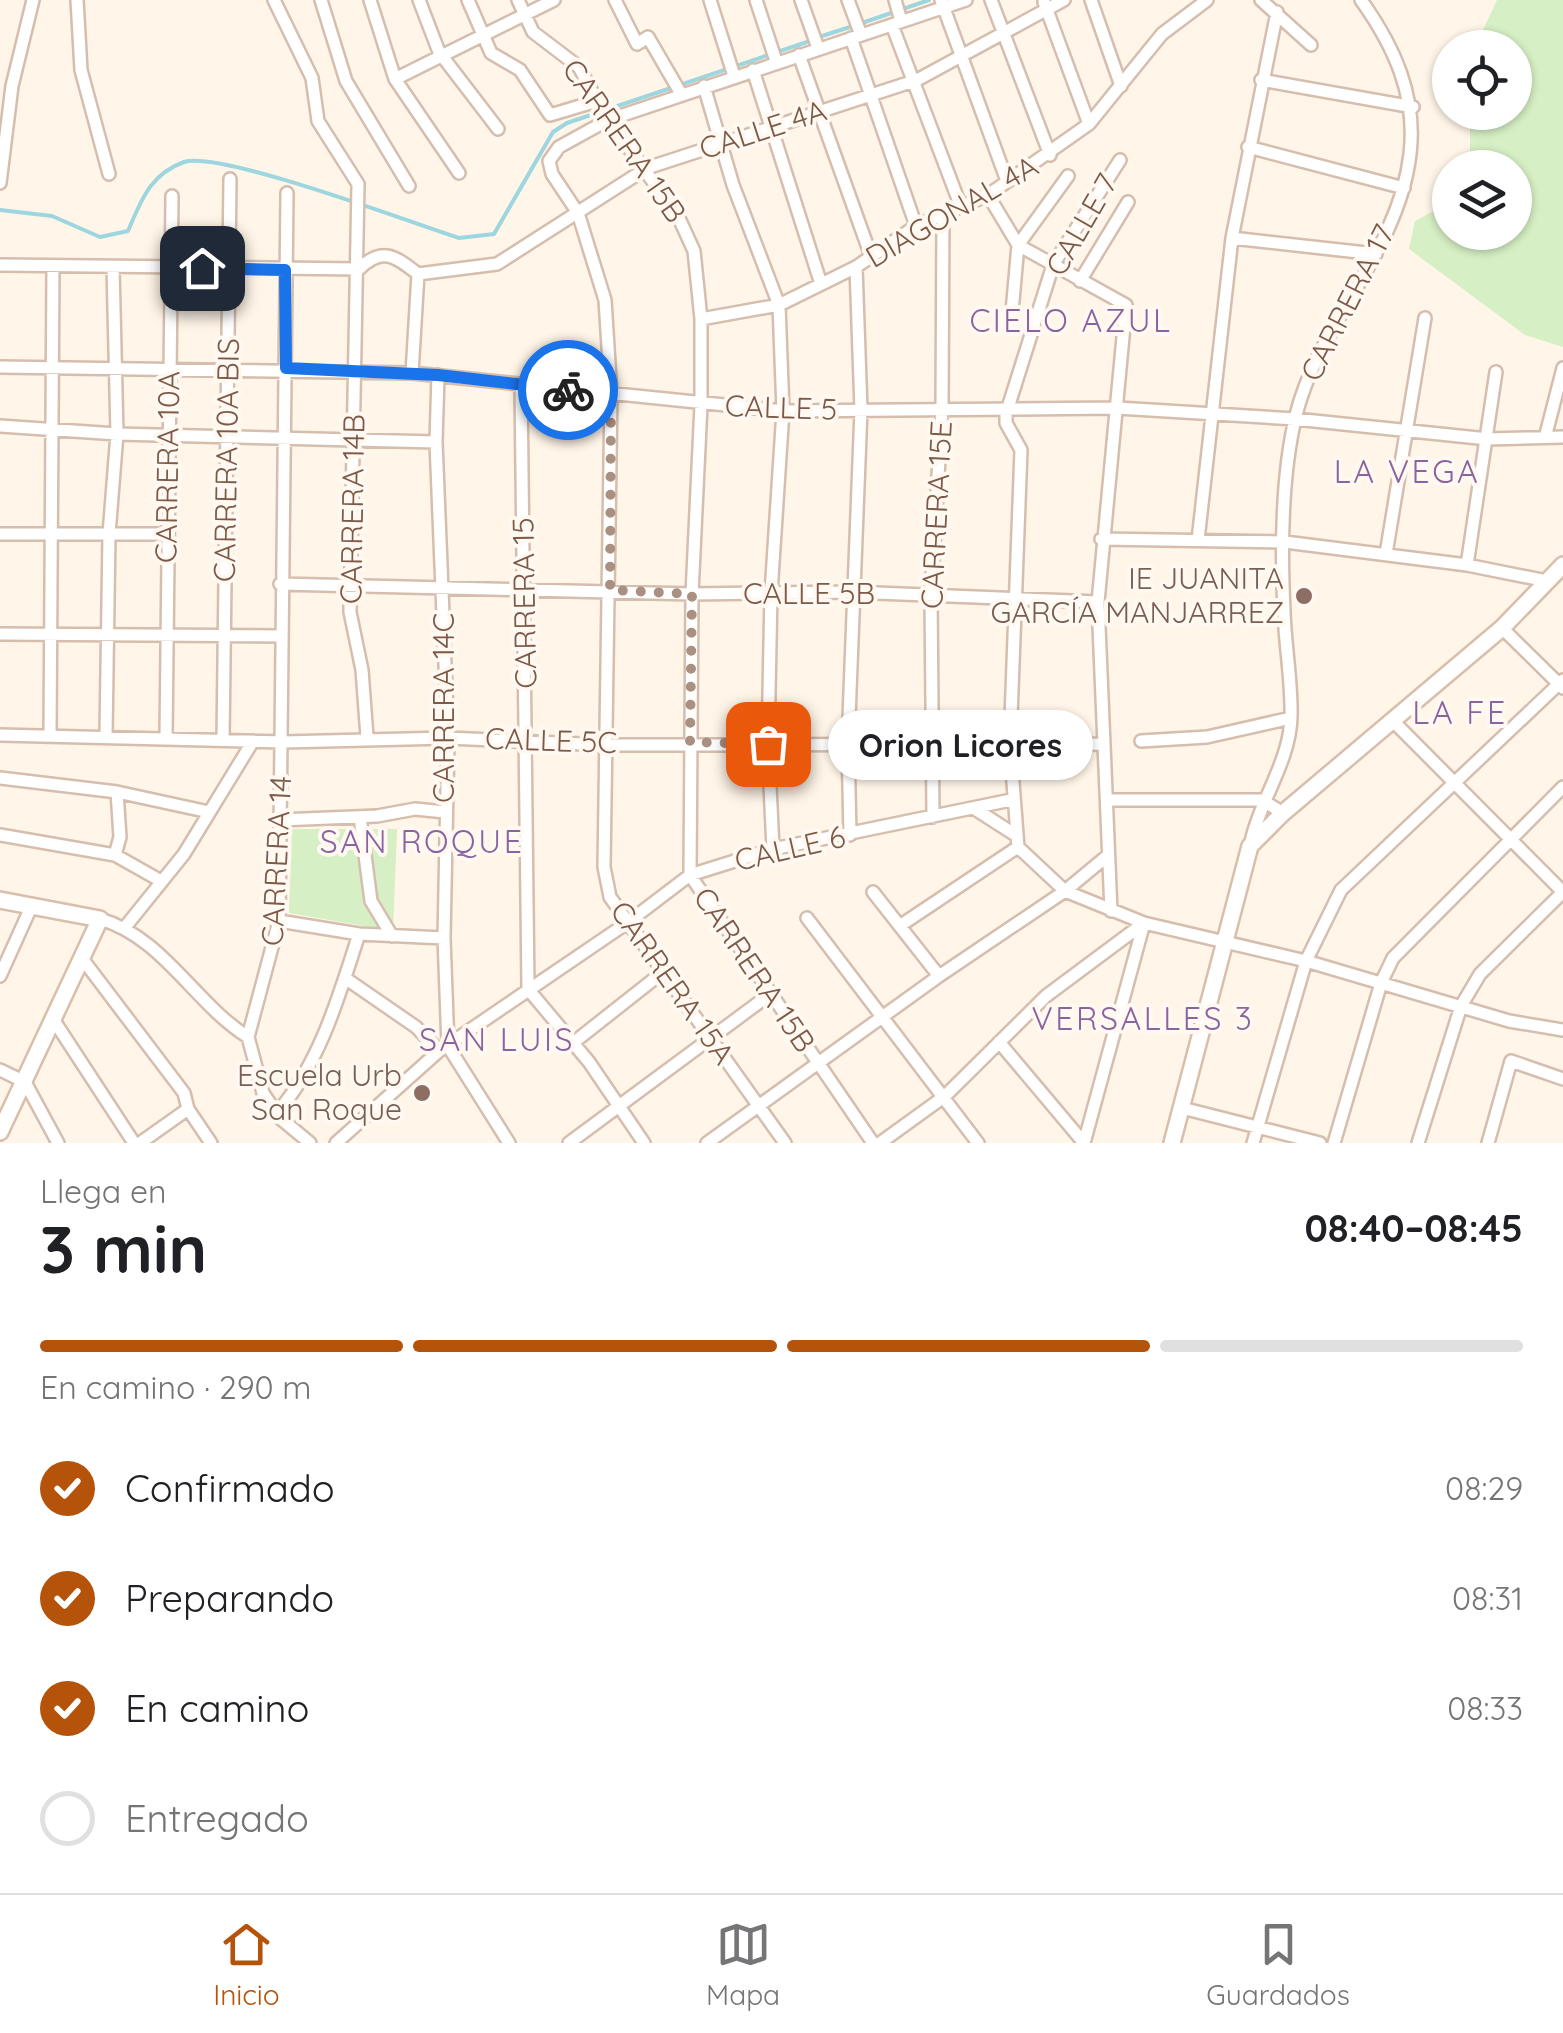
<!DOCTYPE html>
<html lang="es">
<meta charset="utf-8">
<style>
:root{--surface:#fff;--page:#f6f6f6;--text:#202124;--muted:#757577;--line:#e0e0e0;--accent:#b45309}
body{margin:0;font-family:Quicksand,sans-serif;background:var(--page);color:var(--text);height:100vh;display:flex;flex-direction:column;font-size:38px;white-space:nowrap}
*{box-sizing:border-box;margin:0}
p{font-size:32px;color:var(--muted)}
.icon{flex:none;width:55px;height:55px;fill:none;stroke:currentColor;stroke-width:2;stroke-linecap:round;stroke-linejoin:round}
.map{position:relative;height:1143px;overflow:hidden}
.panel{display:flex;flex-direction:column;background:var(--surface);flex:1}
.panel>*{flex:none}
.controls{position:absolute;left:1432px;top:30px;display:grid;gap:20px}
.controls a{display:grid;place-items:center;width:100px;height:100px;border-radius:50%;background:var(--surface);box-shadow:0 2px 8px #0004;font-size:50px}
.pin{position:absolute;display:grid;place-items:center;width:85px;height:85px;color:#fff;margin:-42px;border-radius:20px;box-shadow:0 5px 15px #0006}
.courier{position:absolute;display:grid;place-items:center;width:100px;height:100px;margin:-50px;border:8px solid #1a73e8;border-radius:50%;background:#fff;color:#222;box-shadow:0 2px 12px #0007}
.bubble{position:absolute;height:70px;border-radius:35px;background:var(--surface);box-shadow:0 2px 8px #0004;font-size:32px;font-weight:700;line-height:70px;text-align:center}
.summary em{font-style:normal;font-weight:700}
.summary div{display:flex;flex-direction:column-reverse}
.summary{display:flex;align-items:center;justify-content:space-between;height:170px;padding:0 40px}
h1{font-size:65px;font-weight:700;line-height:75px}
.bar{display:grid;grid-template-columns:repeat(4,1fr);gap:15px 10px;align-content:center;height:120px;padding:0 40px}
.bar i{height:12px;border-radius:8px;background:var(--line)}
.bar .current{background:var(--accent)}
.bar p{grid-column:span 4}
ol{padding:0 40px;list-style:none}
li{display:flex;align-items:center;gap:30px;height:110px}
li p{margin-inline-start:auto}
li .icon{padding:10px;border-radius:50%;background:var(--accent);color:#fff;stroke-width:4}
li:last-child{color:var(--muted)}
li i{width:55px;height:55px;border:5px solid var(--line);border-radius:50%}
.menu{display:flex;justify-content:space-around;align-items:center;height:140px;border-top:2px solid var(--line);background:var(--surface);font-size:28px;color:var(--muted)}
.menu a{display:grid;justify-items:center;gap:5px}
.menu .current{color:var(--accent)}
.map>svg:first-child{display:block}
</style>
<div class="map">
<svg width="1563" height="1143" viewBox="0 0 1563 1143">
<rect width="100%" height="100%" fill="#fff5e8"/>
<!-- green -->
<path fill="#d6efc4" d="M1497,0H1563V347L1525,335L1409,249L1415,221L1450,202V232H1515V168L1470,167V113L1515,112V48L1475,47Z
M292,829H397L393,931L289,913Z"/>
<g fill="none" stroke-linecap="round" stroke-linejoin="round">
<!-- stream -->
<path stroke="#9ed6df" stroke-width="4" d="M862,23L929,0
M819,37L853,26
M0,210L52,216L100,237L128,231C141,201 150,174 184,162C219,150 412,223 459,238L494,234L553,132L567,123L810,41"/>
<!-- street casing -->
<g stroke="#d5beae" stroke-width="16">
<path id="street" d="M77,0L81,70L109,174
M274,0L312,78L318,121L358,184L350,612L362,670L367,737
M321,0L346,81L409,186
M370,0L395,79L459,173
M419,0L439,52L498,129
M468,0L491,53L520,70L550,115L597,101
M518,0L533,32L579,67L604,114L678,216L694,251L701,319V405L692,594L690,875L873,1143
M615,0L637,44L648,37L680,92
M710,0L734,76
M756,0L776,61
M801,0L818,48
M848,0L861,35
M895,0L901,21
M941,0L1007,181
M991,0L1050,155
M1091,0L1121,86
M1261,0L1311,45
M1044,2L1089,124
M892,25L961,207
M851,38L916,226
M799,55L871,256
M753,70L821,284
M395,79L554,0
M1261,80L1413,107
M704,86L733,185L779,305L783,411L771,593L768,743L773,849
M1248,147L1404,188
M1120,160L1053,265L1006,414V423L1021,450L1010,744L1018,847L1065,891L1144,923L1306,961L1509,1021L1563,1030
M0,183L12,86L33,0
M287,193L279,921L248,1037L263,1093L280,1118L310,1143
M988,195L1018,245L1126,305L1098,602L1111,911
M1232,238L1376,254
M0,265L359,269C382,246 395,256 418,274L497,264L647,168L917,80L1064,0
M1080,281L1128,202
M1012,312L1018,245L1068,176
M701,319L779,305L856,267L916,226L988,195L1089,124L1162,34L1207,0
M0,367L412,373L783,411L1118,408L1295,419L1488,439L1563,437
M412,373L418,274
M438,375L436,442L448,738L444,938L448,1046L509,1143
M521,385L528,989L589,1062L644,1143
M0,426L117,434L436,442
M1546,434L1563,368
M0,534H166
M1101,539L1285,542L1467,565L1547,581
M1198,540L1232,238L1277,12
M1386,554L1425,318
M1467,565L1496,372
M280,584L692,594L852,592L1098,602
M1502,628L1563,688
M0,634L280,636
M1394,722L1563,892
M0,735L283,742L448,738L607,745L1103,744
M50,736L53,266
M106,736L109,534L117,434L113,267
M166,738L172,196
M223,740L230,179
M1141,741L1207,737L1291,718
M0,778L117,792L209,812
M1108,800H1262L1283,813
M975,809L1014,834
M360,817L371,901L392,936
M933,817L931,596L942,408L943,214
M280,820L377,816L415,809L445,812
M0,835L115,855L161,881
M850,835L848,743L861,410L856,267
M1250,846C1259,801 1290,762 1291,717C1292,682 1285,646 1284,611C1281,549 1281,476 1296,415C1319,322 1399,251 1410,154C1417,96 1394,46 1361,0
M115,855L120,837L117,792
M873,892L939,976
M807,918L978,1143
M100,919C163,937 195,1004 248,1037
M279,921L359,934L444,938
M901,925L1018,847
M126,926L184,854L253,741
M84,961L184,1093L188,1109L211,1143
M0,976L32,905
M345,978L416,1027L439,1051
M53,1019L134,1143
M999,1042L1084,1143
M573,1043L663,972
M0,1070L25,1082L58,1143
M1182,1108L1320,1143
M277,1113C320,1063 339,996 359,934
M140,1143L188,1109
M336,1143L439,1051L627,923L690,875L773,849L1011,800
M569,1143L769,995
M707,1143L939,976L1065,891L1106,857
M785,1143L610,897L604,867L611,394L605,300L578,213L552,174L549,161L559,147L608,120L966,0
M880,1143L945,1096L1046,996L1144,923
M1084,1143L1144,923
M1253,1143L1306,961L1341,890L1563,680
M1334,1143L1381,983L1393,958L1563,787
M1418,1143L1461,1006L1480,974L1563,892
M1488,1143L1511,1061L1563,1079"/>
</g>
<!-- secondary casing -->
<g stroke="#d9beab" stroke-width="20">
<path id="secondary" d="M0,900L100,919L0,1132
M1172,1143L1250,846L1283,813L1502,628L1563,565"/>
</g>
<!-- street -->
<use href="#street" stroke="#fff" stroke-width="11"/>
<!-- secondary -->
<use href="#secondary" stroke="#fff" stroke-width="15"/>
</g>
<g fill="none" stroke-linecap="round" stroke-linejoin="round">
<!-- done -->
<path stroke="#aa9080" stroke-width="10" stroke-dasharray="0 18" d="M568,390L611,394L610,590L692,594L690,742L768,744"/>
<!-- route -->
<path stroke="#1a73e8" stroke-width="12" d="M202,268L285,270L286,368L438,375L568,390"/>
</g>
<!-- markers -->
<g fill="#8d6e63" stroke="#fff9f1" stroke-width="4">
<circle cx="1304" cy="596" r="10"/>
<circle cx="422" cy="1093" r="10"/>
</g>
<g text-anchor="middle" stroke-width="8" stroke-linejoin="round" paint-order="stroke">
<!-- street labels -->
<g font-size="30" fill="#7d5948" stroke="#fff9f1">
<text transform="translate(763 130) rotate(-18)" y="10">CALLE 4A</text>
<text transform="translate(624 141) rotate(55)" y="10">CARRERA 15B</text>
<text transform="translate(952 212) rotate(-30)" y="10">DIAGONAL 4A</text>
<text transform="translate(1082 225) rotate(-60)" y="10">CALLE 7</text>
<text transform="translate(1348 303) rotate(-63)" y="10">CARRERA 17</text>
<text transform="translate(781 408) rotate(2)" y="10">CALLE 5</text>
<text transform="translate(227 460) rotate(-89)" y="10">CARRERA 10A BIS</text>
<text transform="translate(168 467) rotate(-89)" y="10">CARRERA 10A</text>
<text transform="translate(353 509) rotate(-89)" y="10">CARRERA 14B</text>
<text transform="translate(937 515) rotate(-87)" y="10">CARRERA 15E</text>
<text x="809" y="604">CALLE 5B</text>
<text transform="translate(525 603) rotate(-91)" y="10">CARRERA 15</text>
<text transform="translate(444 708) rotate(-90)" y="10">CARRERA 14C</text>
<text transform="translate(551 741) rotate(2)" y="10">CALLE 5C</text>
<text transform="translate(790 849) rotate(-13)" y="10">CALLE 6</text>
<text transform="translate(277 861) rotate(-87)" y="10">CARRERA 14</text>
<text transform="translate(754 970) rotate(56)" y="10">CARRERA 15B</text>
<text transform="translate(672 983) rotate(55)" y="10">CARRERA 15A</text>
</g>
<!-- education labels -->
<g font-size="30" fill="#785e54" stroke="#fff9f1" text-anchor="end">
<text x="1284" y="589">IE JUANITA<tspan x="1284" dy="34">GARCÍA MANJARREZ</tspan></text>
<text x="402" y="1086">Escuela Urb<tspan x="402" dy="34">San Roque</tspan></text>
</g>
<!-- neighbourhood labels -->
<g font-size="32" letter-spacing="2.5" fill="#8a64a0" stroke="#fff9f1">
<text x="1071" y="332">CIELO AZUL</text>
<text x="1407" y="483">LA VEGA</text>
<text x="1460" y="724">LA FE</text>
<text x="422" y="853">SAN ROQUE</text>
<text x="1143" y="1030">VERSALLES 3</text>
<text x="497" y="1051">SAN LUIS</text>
</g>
</g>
</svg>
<div class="controls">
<a><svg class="icon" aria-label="locate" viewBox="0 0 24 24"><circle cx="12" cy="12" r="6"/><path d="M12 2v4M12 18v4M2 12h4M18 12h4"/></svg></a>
<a><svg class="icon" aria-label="layers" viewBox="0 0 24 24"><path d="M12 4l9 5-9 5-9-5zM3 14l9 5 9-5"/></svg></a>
</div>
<div class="pin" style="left:768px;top:744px;background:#ea580c"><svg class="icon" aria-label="bag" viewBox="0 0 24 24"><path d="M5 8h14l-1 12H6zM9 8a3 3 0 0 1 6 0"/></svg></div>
<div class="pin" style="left:202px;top:268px;background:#1f2937"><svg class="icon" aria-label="home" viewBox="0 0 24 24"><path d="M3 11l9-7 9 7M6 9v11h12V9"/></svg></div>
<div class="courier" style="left:568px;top:390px"><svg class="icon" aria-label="bike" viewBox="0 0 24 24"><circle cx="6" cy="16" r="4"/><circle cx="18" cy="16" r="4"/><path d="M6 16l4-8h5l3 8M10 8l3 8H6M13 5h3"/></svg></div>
<div class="bubble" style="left:828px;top:710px;width:265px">Orion Licores</div>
</div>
<section class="panel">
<div class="summary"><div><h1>3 min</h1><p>Llega en</p></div><em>08:40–08:45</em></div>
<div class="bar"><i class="current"></i><i class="current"></i><i class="current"></i><i></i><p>En camino · 290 m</p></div>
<ol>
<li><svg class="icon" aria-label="check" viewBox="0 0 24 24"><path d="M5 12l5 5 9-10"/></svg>Confirmado<p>08:29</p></li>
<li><svg class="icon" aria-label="check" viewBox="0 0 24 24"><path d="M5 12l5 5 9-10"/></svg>Preparando<p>08:31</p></li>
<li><svg class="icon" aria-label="check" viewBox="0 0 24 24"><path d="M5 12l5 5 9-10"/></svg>En camino<p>08:33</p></li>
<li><i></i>Entregado</li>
</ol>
</section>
<nav class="menu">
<a class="current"><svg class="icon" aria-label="home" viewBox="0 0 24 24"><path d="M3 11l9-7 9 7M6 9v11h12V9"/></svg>Inicio</a>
<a><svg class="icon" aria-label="map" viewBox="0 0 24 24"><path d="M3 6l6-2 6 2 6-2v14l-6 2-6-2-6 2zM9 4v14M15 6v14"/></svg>Mapa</a>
<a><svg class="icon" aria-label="saved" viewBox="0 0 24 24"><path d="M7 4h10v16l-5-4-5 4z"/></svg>Guardados</a>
</nav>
